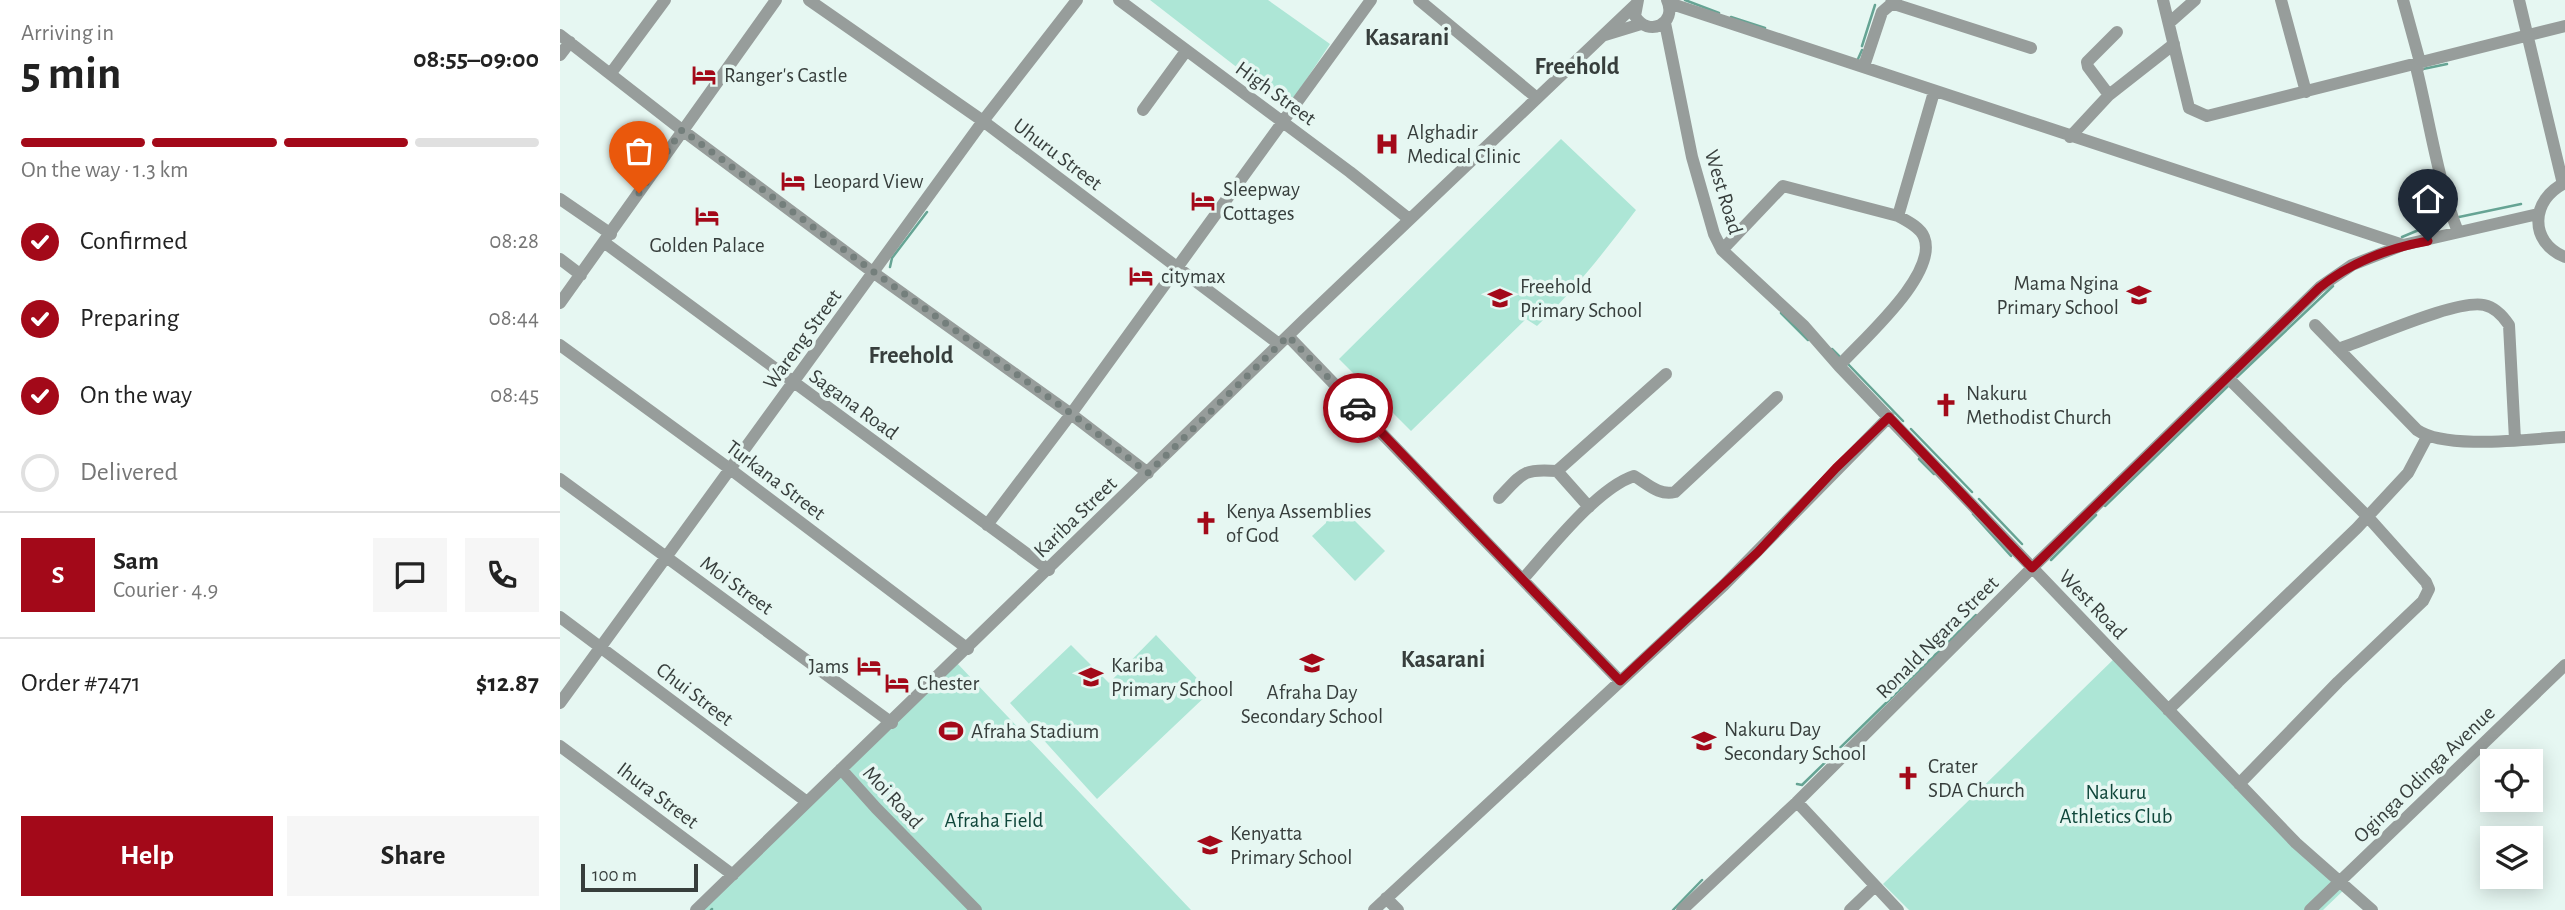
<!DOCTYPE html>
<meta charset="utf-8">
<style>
:root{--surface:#fff;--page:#f6f6f6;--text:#222;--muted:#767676;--line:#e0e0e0;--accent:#a30919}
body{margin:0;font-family:"Alegreya Sans",sans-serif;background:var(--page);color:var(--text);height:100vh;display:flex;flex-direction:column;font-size:26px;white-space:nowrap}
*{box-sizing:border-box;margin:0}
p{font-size:23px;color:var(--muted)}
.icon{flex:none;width:38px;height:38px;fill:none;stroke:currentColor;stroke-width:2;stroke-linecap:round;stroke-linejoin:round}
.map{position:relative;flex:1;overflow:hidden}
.drawer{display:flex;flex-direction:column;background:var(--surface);width:560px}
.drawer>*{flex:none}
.controls{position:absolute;left:1920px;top:749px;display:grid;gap:14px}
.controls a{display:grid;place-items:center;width:63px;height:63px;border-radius:0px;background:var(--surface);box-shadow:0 4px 18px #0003;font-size:35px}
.scale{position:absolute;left:21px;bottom:18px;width:117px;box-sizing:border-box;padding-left:7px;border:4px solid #373e3c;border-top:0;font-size:19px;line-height:24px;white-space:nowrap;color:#373e3c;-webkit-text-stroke:5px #e6f7f2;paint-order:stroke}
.pin{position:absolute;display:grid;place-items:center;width:60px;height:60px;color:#fff;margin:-72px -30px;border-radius:50% 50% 50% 0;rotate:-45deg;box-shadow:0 0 7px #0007}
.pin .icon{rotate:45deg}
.courier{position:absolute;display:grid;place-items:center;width:70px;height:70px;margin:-35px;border:5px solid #a30919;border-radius:50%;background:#fff;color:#222;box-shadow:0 2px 9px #0007}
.overview em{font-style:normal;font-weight:600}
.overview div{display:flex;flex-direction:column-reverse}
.overview{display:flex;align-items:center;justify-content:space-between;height:119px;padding:0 21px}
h1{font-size:46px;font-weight:600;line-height:52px}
.bar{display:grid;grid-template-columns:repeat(4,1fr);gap:10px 7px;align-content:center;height:84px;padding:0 21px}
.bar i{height:9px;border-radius:5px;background:var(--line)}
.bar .selected{background:var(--accent)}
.bar p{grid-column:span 4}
.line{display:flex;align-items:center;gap:18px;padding:0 21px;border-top:2px solid var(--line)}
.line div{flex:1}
.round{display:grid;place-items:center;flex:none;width:74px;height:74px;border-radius:0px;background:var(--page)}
ol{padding:0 21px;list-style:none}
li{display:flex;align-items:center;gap:21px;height:77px}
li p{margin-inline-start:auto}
li .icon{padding:7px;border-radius:50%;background:var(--accent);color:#fff;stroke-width:4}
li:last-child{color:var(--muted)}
li i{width:38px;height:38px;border:4px solid var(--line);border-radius:50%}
.button{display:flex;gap:14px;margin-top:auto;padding:14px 21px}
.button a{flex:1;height:80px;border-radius:0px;background:var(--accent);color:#fff;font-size:28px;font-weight:600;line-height:80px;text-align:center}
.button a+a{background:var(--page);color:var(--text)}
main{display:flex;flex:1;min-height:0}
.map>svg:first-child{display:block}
</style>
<main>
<section class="drawer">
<div class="overview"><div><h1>5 min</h1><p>Arriving in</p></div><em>08:55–09:00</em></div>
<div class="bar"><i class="selected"></i><i class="selected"></i><i class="selected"></i><i></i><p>On the way · 1.3 km</p></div>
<ol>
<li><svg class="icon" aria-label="check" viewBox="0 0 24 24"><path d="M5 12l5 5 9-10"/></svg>Confirmed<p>08:28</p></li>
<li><svg class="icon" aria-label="check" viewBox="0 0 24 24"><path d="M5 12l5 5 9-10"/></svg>Preparing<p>08:44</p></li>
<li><svg class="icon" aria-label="check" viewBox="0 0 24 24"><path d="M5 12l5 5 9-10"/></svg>On the way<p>08:45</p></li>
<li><i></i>Delivered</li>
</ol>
<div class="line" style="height:126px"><b class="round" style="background:var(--accent);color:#fff">S</b><div><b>Sam</b><p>Courier · 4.9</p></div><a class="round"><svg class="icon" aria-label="chat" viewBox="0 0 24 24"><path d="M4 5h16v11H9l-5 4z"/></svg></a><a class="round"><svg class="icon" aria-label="phone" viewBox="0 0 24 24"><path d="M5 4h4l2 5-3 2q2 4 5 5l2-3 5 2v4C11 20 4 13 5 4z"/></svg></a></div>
<div class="line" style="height:91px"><div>Order #7471</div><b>$12.87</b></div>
<div class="button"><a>Help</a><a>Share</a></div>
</section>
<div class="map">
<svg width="2005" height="910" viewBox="0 0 2005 910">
<rect width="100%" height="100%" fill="#e6f7f2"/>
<!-- green -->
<path fill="#ade6d6" d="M590,0H708L770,44L728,107Z
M1001,139L1076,210C1045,251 1014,291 977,326L966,319L851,431L779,359Z
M778,504L825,551L795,581L752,536L766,523V515Z
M596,635L650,692L537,799L450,703L511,645L549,683Z
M1557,656L1787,887L1763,910H1349L1323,884Z
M396,662L631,910H135Z"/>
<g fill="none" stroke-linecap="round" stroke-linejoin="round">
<!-- stream -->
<path stroke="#66a494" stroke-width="2.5" d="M1125,0L1159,13
M1171,17L1205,28
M1302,46L1315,5
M1298,59L1302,50
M1863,69L1887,64
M1899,217L1961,204
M1842,237L1873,224
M330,267L332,258L367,212
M1221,313L1248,340
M1272,349L1282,359
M1287,363L1343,421
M1677,377L1773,286
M1351,429L1412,492
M1359,459L1374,474
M1419,499L1462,544
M1545,506L1669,385
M1413,514L1451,556
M1491,560L1536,515
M1237,784L1242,785L1416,615
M151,910L152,909
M1113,910L1142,880"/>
<!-- minor -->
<path stroke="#979d9b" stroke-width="12" d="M249,0L423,121L719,344
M559,0L790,172L849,219
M859,0L977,98
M1078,0L1075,16C1088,38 1118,24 1107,0
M1603,0L1629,108L1647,116L2005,26
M1721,0L1746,92
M1843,0L1860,62L1857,71C1870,124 1878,181 1898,232
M1959,0L2003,184
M1109,3L1843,245
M1331,3L1471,48
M1105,23L1132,157L1154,234L1162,250L1244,326L1279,366L1736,843L1812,910
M1609,23L1635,0
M0,35L122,130L314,273L511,414L588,473
M1045,35L1081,24
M0,55L10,42
M1304,66L1322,12L1336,0
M51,73L105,0
M1549,95L1528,67L1527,62L1557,32
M583,110L626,51
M1510,137L1549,95L1614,44
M2005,183C1971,199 1968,242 2005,257
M0,199L51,234
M45,243L489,570
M1162,250L1223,186L1338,216L1374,92
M0,259L21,275
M0,303L216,0
M1755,325L1857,430C1886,450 1968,439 2005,437
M728,336L1060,681
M0,345L170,469L408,649
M1778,349C1810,339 1896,299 1924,305C1934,307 1943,316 1949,325L1955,440
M1279,366C1302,340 1379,274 1364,237C1360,227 1347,221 1338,216
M1668,378L1807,516L1866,582L1869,589L1863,601L1778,682L1679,784
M0,479L332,723
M939,498C962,474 962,468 997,471
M1029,507L997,471L1106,374
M427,525L511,414L811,0
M963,579C989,550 1037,488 1074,476C1087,483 1098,496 1115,492L1217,397
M0,617L247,802
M0,703L423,121L517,0
M1608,710L1797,528L1848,473L1867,437
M0,746L173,875
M281,769L316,808L416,910
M1237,802L1338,910
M826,898L838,910
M136,910L743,321L1075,5
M814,910L1164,585L1329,417
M1122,910L1237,802L1472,568L1760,287L1792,265L1843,245L1978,214
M1290,910L1315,886
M1750,910L2005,665"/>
</g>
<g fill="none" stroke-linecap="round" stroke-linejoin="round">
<!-- done -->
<path stroke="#747f7c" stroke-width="7" stroke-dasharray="0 12.6" d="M79,193L122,130L314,272L512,414L588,473L728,336L798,408"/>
<!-- route -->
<path stroke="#a30919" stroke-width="9" d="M798,408L1060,681L1198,552L1276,468L1329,417L1472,568L1759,288C1791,262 1828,248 1868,241"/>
</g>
<!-- icons -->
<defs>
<g id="hotel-bare" transform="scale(1.89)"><path d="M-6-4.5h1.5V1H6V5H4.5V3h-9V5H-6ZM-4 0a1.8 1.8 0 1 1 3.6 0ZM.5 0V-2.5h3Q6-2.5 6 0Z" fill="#a30919" stroke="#e6f7f2" stroke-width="2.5" paint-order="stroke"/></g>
<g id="hospital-bare" transform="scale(1.89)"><path d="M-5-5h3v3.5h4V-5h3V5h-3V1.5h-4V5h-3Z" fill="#a30919" stroke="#e6f7f2" stroke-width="2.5" paint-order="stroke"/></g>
<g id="school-bare" transform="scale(1.89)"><path d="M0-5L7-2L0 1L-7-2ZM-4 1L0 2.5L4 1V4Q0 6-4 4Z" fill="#a30919" stroke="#e6f7f2" stroke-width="2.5" paint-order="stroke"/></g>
<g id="church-bare" transform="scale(1.89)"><path d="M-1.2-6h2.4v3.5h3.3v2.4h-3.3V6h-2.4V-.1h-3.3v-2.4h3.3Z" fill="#a30919" stroke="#e6f7f2" stroke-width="2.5" paint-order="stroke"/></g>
<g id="stadium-bare" transform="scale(1.89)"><path d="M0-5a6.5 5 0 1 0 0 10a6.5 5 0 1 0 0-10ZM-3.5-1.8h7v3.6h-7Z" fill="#a30919" stroke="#e6f7f2" stroke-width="2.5" paint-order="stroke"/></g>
</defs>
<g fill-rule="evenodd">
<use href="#hotel-bare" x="144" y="75"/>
<use href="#hospital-bare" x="827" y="144"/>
<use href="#hotel-bare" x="233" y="181"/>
<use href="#hotel-bare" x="643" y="201"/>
<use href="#hotel-bare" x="147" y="216"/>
<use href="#hotel-bare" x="581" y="276"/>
<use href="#school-bare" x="1579" y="295"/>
<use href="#school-bare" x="940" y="298"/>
<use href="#church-bare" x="1386" y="405"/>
<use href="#church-bare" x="646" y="523"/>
<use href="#school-bare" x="752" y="663"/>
<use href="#hotel-bare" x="309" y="666"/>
<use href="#school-bare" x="531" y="677"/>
<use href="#hotel-bare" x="337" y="683"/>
<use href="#stadium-bare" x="391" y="731"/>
<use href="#school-bare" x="1144" y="741"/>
<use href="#church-bare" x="1348" y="778"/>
<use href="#school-bare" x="650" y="845"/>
</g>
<g text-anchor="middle" stroke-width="7" stroke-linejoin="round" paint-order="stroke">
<!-- poi labels -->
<g font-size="21" fill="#373e3c" stroke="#e6f7f2" text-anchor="start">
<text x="164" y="82">Ranger's Castle</text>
<text x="847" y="139">Alghadir<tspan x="847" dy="24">Medical Clinic</tspan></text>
<text x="253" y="188">Leopard View</text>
<text x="663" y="196">Sleepway<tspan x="663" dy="24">Cottages</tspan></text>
<text x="147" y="252" text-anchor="middle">Golden Palace</text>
<text x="601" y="283">citymax</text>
<text x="1559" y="290" text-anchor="end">Mama Ngina<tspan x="1559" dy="24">Primary School</tspan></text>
<text x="960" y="293">Freehold<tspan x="960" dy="24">Primary School</tspan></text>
<text x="1406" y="400">Nakuru<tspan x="1406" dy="24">Methodist Church</tspan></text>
<text x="666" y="518">Kenya Assemblies<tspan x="666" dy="24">of God</tspan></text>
<text x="551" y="672">Kariba<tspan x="551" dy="24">Primary School</tspan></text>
<text x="289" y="673" text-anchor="end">Jams</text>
<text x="357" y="690">Chester</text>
<text x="752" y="699" text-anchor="middle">Afraha Day<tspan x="752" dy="24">Secondary School</tspan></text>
<text x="1164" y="736">Nakuru Day<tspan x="1164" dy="24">Secondary School</tspan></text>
<text x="411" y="738">Afraha Stadium</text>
<text x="1368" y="773">Crater<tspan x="1368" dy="24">SDA Church</tspan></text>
<text x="670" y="840">Kenyatta<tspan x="670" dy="24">Primary School</tspan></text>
</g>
<!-- street labels -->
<g font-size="21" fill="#373e3c" stroke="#e6f7f2">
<text transform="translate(716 93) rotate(36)" y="7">High Street</text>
<text transform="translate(498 154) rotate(37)" y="7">Uhuru Street</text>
<text transform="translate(1164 192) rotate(73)" y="7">West Road</text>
<text transform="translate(242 339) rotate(-54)" y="7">Wareng Street</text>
<text transform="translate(294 404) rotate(36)" y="7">Sagana Road</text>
<text transform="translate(216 480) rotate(37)" y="7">Turkana Street</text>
<text transform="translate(515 517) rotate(-44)" y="7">Kariba Street</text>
<text transform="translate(177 585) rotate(36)" y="7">Moi Street</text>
<text transform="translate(1533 604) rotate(46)" y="7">West Road</text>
<text transform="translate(1377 637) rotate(-45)" y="7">Ronald Ngara Street</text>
<text transform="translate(135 694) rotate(37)" y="7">Chui Street</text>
<text transform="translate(1864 774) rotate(-44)" y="7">Oginga Odinga Avenue</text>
<text transform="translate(98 795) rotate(37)" y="7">Ihura Street</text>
<text transform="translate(333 797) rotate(47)" y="7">Moi Road</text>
</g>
<!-- park labels -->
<g font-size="21" fill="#0f463a" stroke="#e6f7f2">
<text x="1556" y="799">Nakuru<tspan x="1556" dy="24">Athletics Club</tspan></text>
<text x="434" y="827">Afraha Field</text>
</g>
<!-- quarter labels -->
<g font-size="24" font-weight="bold" fill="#373e3c" stroke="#e6f7f2">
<text x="847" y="45">Kasarani</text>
<text x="1017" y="74">Freehold</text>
<text x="351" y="363">Freehold</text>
<text x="883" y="667">Kasarani</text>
</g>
</g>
</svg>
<div class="controls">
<a><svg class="icon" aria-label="locate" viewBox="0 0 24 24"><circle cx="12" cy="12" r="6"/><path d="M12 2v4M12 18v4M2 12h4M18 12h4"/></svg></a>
<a><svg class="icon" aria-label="layers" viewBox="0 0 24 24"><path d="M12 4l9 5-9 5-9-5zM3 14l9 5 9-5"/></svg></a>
</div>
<div class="scale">100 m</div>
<div class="pin" style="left:79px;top:193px;background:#ea580c"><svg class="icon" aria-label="bag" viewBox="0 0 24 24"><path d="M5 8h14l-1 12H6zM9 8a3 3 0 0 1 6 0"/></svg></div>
<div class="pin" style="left:1868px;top:241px;background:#1f2937"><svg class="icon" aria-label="home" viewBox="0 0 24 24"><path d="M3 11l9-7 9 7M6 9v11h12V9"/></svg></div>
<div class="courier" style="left:798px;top:408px"><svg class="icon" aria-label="car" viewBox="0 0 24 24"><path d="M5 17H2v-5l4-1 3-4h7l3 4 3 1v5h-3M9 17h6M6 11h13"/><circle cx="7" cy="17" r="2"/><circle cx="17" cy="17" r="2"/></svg></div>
</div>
</main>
